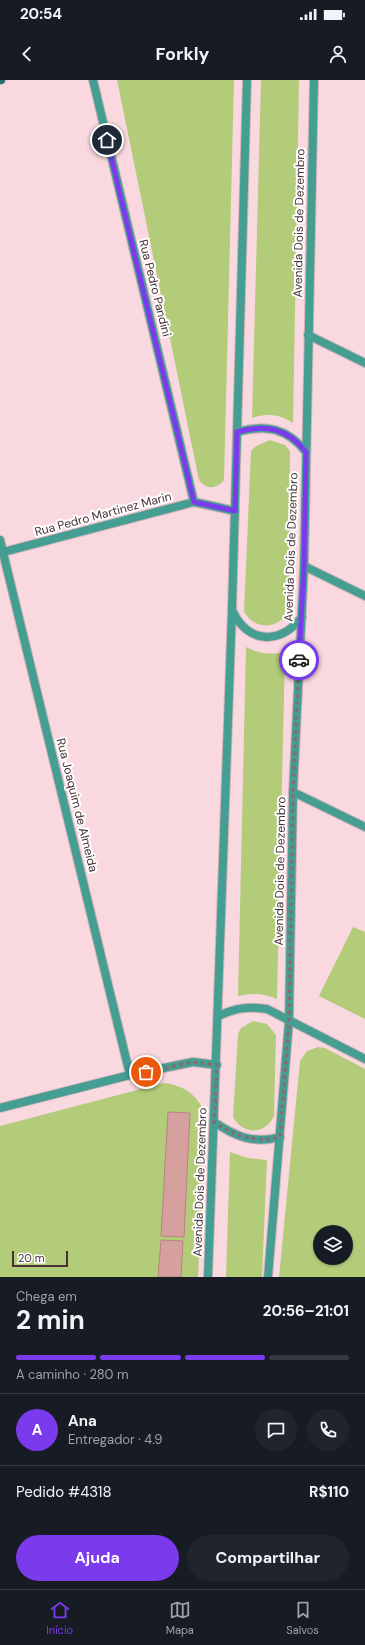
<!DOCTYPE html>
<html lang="pt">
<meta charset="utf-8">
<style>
:root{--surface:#171b24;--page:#20242c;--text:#f1f3f6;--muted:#9ea1a6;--line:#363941;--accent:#7c3aed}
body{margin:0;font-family:"DM Sans",sans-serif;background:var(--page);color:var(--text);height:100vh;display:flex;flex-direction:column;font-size:15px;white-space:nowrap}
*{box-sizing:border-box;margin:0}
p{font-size:13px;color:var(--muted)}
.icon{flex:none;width:22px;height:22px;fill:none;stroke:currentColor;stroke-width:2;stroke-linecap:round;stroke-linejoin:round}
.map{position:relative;height:1197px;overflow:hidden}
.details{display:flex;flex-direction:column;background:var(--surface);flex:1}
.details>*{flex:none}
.tools{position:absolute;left:313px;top:1145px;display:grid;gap:8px}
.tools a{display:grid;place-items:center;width:40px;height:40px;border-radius:50%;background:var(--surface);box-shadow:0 1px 3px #0004;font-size:20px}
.scale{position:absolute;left:12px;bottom:10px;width:56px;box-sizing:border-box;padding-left:4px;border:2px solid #483238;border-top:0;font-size:11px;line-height:14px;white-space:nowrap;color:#483238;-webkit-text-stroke:3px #fff;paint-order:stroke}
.pin{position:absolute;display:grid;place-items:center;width:34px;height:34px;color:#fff;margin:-17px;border:2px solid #fff;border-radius:50%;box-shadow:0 1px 4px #0007}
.courier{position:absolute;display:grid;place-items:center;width:40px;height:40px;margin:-20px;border:3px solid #7c3aed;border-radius:50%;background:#fff;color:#222;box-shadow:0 1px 5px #0007}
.summary em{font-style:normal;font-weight:700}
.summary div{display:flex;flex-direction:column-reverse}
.summary{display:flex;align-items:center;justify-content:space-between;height:68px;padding:0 16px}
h1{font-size:26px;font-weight:700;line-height:30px}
.bar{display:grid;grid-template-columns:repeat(4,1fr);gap:6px 4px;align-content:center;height:48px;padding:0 16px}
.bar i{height:5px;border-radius:3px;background:var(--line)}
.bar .current{background:var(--accent)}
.bar p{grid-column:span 4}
.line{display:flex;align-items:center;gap:10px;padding:0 16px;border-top:1px solid var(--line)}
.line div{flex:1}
.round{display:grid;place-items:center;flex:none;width:42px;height:42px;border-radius:21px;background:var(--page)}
.action{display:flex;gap:8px;margin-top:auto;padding:8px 16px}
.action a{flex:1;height:46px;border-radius:24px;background:var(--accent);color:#fff;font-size:16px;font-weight:700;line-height:46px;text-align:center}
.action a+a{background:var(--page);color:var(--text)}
.status{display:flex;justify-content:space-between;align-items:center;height:28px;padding:0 20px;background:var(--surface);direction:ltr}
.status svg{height:11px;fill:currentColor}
header{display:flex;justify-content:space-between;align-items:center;height:52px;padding:0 16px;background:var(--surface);font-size:18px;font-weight:700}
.dock{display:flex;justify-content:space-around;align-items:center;height:56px;border-top:1px solid var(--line);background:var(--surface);font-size:11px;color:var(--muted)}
.dock a{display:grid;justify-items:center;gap:2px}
.dock .current{color:var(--accent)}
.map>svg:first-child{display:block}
</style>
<div class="status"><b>20:54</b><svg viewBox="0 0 49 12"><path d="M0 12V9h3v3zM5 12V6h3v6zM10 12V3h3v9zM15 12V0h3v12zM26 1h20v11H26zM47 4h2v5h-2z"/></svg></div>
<header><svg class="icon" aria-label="back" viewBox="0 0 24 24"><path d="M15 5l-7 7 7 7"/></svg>Forkly<svg class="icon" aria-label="person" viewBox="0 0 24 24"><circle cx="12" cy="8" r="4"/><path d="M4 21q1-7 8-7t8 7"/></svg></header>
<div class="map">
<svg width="365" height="1197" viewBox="0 0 365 1197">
<rect width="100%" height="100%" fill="#f9d8df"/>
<!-- green -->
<path fill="#b2cc79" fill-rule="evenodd" d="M117,0H234L224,400C217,409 206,410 199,400Z
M261,0H299L293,343C279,334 268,333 252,338Z
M270,360L285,365L290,371L289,532C276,550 256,550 244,532L251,371L256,366Z
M246,567C260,574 269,575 285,572L277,919C263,913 253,913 238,916Z
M353,847L365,852V939L319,916Z
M253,941L267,944L276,955L274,1036C265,1055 243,1055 233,1037L238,954L241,948Z
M318,967L325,968L365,989V1197H279L300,981L307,971ZM320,1152H346V1178H320Z
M164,1003C185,1006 196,1014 206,1034L198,1197H0V1046Z
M230,1072L248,1078L267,1080L262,1197H226Z"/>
<!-- building -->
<path fill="#d5a09d" stroke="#b78380" d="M168,1032L190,1033L184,1157L161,1156Z
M161,1160L183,1161L181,1197H158Z"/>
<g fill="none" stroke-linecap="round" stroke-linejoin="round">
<!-- minor casing -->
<g stroke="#d2b3ba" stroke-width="10">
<path id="minor" d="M93,0L194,422
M308,255L365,283
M237,352C266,344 287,348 306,372
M0,460L130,995
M0,473L194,422L235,431
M304,486L365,516
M232,530C247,563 279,566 302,537
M293,712L365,747
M218,936C236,928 248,926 267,929L365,979
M0,1028L130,995L193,982L217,985
M214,1042C236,1057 254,1064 280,1057"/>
</g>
<!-- tertiary casing -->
<g stroke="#d2b3ba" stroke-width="10">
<path id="tertiary" d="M208,1197L232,530L247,0
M268,1197L289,941L293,712L304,486L314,0"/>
</g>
<!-- secondary casing -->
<g stroke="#d2b3ba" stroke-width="10">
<path id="secondary" d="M0,0H1"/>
</g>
<!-- minor -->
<use href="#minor" stroke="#459e92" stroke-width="8"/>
<!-- tertiary -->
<use href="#tertiary" stroke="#459e92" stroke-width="8"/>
<!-- secondary -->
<use href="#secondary" stroke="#207369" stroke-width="8"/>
</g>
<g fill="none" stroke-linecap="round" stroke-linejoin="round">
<!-- done -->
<path stroke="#866c72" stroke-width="4" stroke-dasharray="0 7.2" d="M146,992L192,982L217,985L214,1042C235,1056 255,1063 280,1057L289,941L293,712L299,580"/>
<!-- route -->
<path stroke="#7c3aed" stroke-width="5" d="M107,60L194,422L235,431L237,352C266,344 287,348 306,372L304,486L299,580"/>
</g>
<g text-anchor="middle" stroke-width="4" stroke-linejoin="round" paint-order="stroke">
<!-- street labels -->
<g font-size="12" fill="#483238" stroke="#fff">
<text transform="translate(299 143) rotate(-89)" y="4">Avenida Dois de Dezembro</text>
<text transform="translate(155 208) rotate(76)" y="4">Rua Pedro Pandini</text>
<text transform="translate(103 434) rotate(-15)" y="4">Rua Pedro Martinez Marin</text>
<text transform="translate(291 467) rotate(-88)" y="4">Avenida Dois de Dezembro</text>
<text transform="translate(77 725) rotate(76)" y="4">Rua Joaquim de Almeida</text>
<text transform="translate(280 791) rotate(-89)" y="4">Avenida Dois de Dezembro</text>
<text transform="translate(200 1102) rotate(-88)" y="4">Avenida Dois de Dezembro</text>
</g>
</g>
</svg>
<div class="tools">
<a><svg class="icon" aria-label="layers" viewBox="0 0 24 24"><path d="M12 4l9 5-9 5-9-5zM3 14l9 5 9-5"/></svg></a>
</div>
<div class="scale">20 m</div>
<div class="pin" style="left:146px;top:992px;background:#ea580c"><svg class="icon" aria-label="bag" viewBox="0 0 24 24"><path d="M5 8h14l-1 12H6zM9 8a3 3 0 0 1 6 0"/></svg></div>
<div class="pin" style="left:107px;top:60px;background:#1f2937"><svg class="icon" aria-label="home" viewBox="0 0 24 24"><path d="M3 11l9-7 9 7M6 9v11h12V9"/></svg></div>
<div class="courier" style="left:299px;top:580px"><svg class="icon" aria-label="car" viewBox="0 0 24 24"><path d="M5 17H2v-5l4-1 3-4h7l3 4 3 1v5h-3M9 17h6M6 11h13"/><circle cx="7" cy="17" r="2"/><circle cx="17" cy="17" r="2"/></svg></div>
</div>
<section class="details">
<div class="summary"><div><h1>2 min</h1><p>Chega em</p></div><em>20:56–21:01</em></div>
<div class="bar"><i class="current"></i><i class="current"></i><i class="current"></i><i></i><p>A caminho · 280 m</p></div>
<div class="line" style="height:72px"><b class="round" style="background:var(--accent);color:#fff">A</b><div><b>Ana</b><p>Entregador · 4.9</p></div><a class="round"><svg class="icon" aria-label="chat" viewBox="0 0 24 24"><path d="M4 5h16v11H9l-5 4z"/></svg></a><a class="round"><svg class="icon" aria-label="phone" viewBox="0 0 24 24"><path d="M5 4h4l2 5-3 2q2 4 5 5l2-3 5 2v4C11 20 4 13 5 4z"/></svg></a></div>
<div class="line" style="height:52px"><div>Pedido #4318</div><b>R$110</b></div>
<div class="action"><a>Ajuda</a><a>Compartilhar</a></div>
</section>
<nav class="dock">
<a class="current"><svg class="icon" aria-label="home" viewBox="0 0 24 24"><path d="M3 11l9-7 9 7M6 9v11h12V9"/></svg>Início</a>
<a><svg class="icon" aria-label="map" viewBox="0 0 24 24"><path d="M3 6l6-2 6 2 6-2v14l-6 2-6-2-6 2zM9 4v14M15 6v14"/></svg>Mapa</a>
<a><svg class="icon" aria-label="saved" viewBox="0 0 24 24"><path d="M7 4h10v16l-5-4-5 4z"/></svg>Salvos</a>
</nav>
